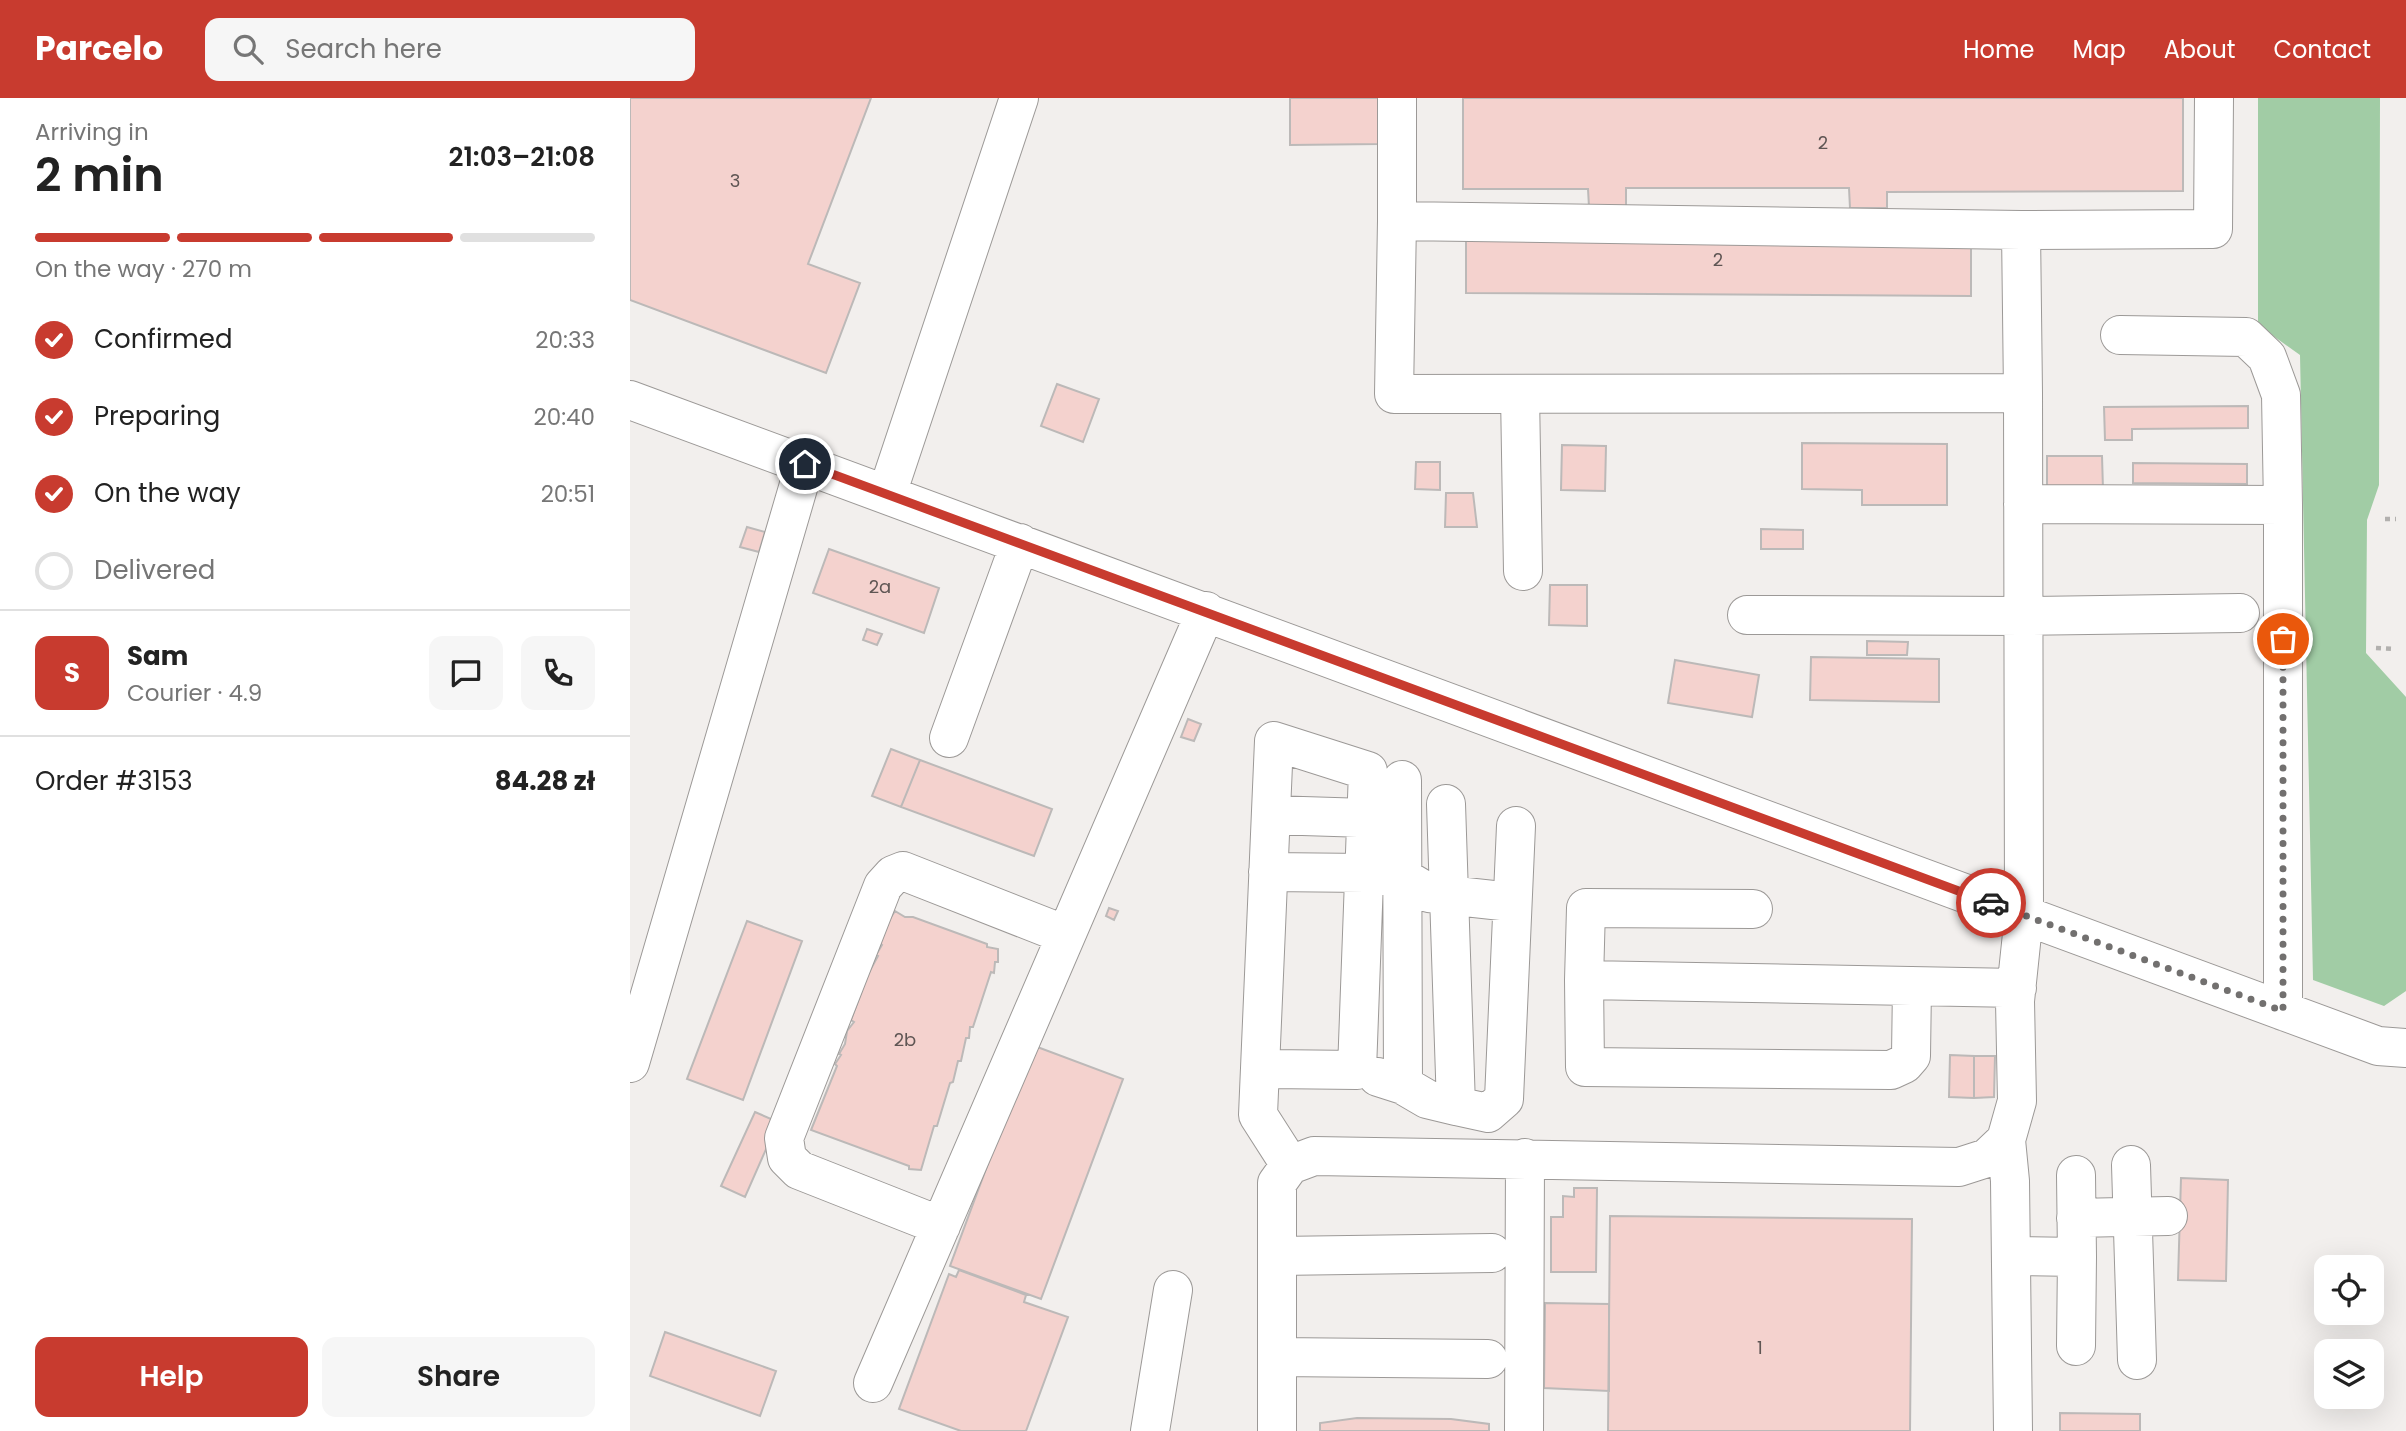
<!DOCTYPE html>
<meta charset="utf-8">
<style>
:root{--surface:#fff;--page:#f6f6f6;--text:#222;--muted:#767676;--line:#e0e0e0;--accent:#c83b2f}
body{margin:0;font-family:Poppins,sans-serif;background:var(--page);color:var(--text);height:100vh;display:flex;flex-direction:column;font-size:26px;white-space:nowrap}
*{box-sizing:border-box;margin:0}
p{font-size:23px;color:var(--muted)}
.icon{flex:none;width:38px;height:38px;fill:none;stroke:currentColor;stroke-width:2;stroke-linecap:round;stroke-linejoin:round}
.map{position:relative;flex:1;overflow:hidden}
.drawer{display:flex;flex-direction:column;background:var(--surface);width:630px}
.drawer>*{flex:none}
.buttons{position:absolute;left:1684px;top:1157px;display:grid;gap:14px}
.buttons a{display:grid;place-items:center;width:70px;height:70px;border-radius:14px;background:var(--surface);box-shadow:0 7px 28px #0002;font-size:35px}
.pin{position:absolute;display:grid;place-items:center;width:60px;height:60px;color:#fff;margin:-30px;border:4px solid #fff;border-radius:50%;box-shadow:0 2px 7px #0007}
.courier{position:absolute;display:grid;place-items:center;width:70px;height:70px;margin:-35px;border:5px solid #c83b2f;border-radius:50%;background:#fff;color:#222;box-shadow:0 2px 9px #0007}
.overview em{font-style:normal;font-weight:600}
.overview div{display:flex;flex-direction:column-reverse}
.overview{display:flex;align-items:center;justify-content:space-between;height:119px;padding:0 35px}
h1{font-size:46px;font-weight:600;line-height:52px}
.bar{display:grid;grid-template-columns:repeat(4,1fr);gap:10px 7px;align-content:center;height:84px;padding:0 35px}
.bar i{height:9px;border-radius:5px;background:var(--line)}
.bar .active{background:var(--accent)}
.bar p{grid-column:span 4}
.line{display:flex;align-items:center;gap:18px;padding:0 35px;border-top:2px solid var(--line)}
.line div{flex:1}
.round{display:grid;place-items:center;flex:none;width:74px;height:74px;border-radius:14px;background:var(--page)}
ol{padding:0 35px;list-style:none}
li{display:flex;align-items:center;gap:21px;height:77px}
li p{margin-inline-start:auto}
li .icon{padding:7px;border-radius:50%;background:var(--accent);color:#fff;stroke-width:4}
li:last-child{color:var(--muted)}
li i{width:38px;height:38px;border:4px solid var(--line);border-radius:50%}
.primary-button{display:flex;gap:14px;margin-top:auto;padding:14px 35px}
.primary-button a{flex:1;height:80px;border-radius:14px;background:var(--accent);color:#fff;font-size:28px;font-weight:600;line-height:80px;text-align:center}
.primary-button a+a{background:var(--page);color:var(--text)}
header{display:flex;align-items:center;gap:42px;box-sizing:border-box;height:98px;padding:0 35px;background:var(--accent);color:#fff}
header strong{font-size:33px}
nav{display:flex;gap:38px;margin-inline-start:auto;font-size:24px}
.search{width:490px;height:63px;background:var(--page);display:flex;align-items:center;gap:18px;box-sizing:border-box;padding:0 24px;border-radius:14px;color:var(--muted);font-size:26px}
main{display:flex;flex:1;min-height:0}
.map>svg:first-child{display:block}
</style>
<header>
<strong>Parcelo</strong>
<div class="search"><svg class="icon" aria-label="search" viewBox="0 0 24 24"><circle cx="10" cy="10" r="6"/><path d="M15 15l6 6"/></svg>Search here</div>
<nav><a>Home</a><a>Map</a><a>About</a><a>Contact</a></nav>
</header>
<main>
<section class="drawer">
<div class="overview"><div><h1>2 min</h1><p>Arriving in</p></div><em>21:03–21:08</em></div>
<div class="bar"><i class="active"></i><i class="active"></i><i class="active"></i><i></i><p>On the way · 270 m</p></div>
<ol>
<li><svg class="icon" aria-label="check" viewBox="0 0 24 24"><path d="M5 12l5 5 9-10"/></svg>Confirmed<p>20:33</p></li>
<li><svg class="icon" aria-label="check" viewBox="0 0 24 24"><path d="M5 12l5 5 9-10"/></svg>Preparing<p>20:40</p></li>
<li><svg class="icon" aria-label="check" viewBox="0 0 24 24"><path d="M5 12l5 5 9-10"/></svg>On the way<p>20:51</p></li>
<li><i></i>Delivered</li>
</ol>
<div class="line" style="height:126px"><b class="round" style="background:var(--accent);color:#fff">S</b><div><b>Sam</b><p>Courier · 4.9</p></div><a class="round"><svg class="icon" aria-label="chat" viewBox="0 0 24 24"><path d="M4 5h16v11H9l-5 4z"/></svg></a><a class="round"><svg class="icon" aria-label="phone" viewBox="0 0 24 24"><path d="M5 4h4l2 5-3 2q2 4 5 5l2-3 5 2v4C11 20 4 13 5 4z"/></svg></a></div>
<div class="line" style="height:91px"><div>Order #3153</div><b>84.28 zł</b></div>
<div class="primary-button"><a>Help</a><a>Share</a></div>
</section>
<div class="map">
<svg width="1776" height="1333" viewBox="0 0 1776 1333">
<rect width="100%" height="100%" fill="#f2efed"/>
<!-- green -->
<path fill="#a1cca5" d="M1628,0H1750L1749,387L1737,422L1736,555L1776,599V893L1754,908L1683,882L1670,257L1628,227Z"/>
<!-- building -->
<path fill="#f4d2ce" stroke="#bcb9b8" stroke-width="2" d="M0,0H241L178,166L230,185L196,275L0,202Z
M660,0H749V46L660,47Z
M833,0H1553V93L1257,94V110H1220L1219,90H996V109H959L958,91H833Z
M836,143L1341,144V198L836,195Z
M427,286L469,301L453,344L411,328Z
M1618,308V330L1502,331V342H1475L1474,309Z
M1172,345L1317,346V407H1232V392L1172,391Z
M932,347L976,348L975,393L931,392Z
M1417,358H1472L1473,391H1417Z
M786,364H810V392L785,391Z
M1503,365L1617,366V386L1503,385Z
M816,395H843L847,429H815Z
M117,429L135,434L129,454L110,449Z
M1131,431L1173,432V451H1131Z
M199,451L309,490L294,535L183,495Z
M920,487H957V528L919,527Z
M237,531L252,536L247,547L233,542Z
M1237,543L1278,544L1277,557H1237Z
M1181,559L1309,561V604L1180,602Z
M1045,562L1129,577L1122,619L1038,605Z
M558,621L571,626L564,643L551,639Z
M261,651L290,662L271,709L242,698Z
M290,662L422,711L404,758L271,709Z
M479,810L488,813L484,822L476,818Z
M265,813L275,819H283L357,846V849L368,851V864H365L364,875L361,874L343,929H340L339,940H336L331,963H328L323,984L320,985L307,1028H304L291,1072L279,1071V1068L181,1032L207,968L205,966L211,957L209,956L215,946L217,933L224,924L221,922L237,878L248,858L246,857L252,847L250,845L258,824Z
M117,823L172,843L113,1002L57,981Z
M402,947L493,981L411,1201L320,1168Z
M1320,957L1344,958V1000L1319,999Z
M1344,958H1365L1364,999L1344,1000Z
M125,1014L148,1024L115,1099L91,1088Z
M1551,1080L1598,1082L1596,1183L1548,1182Z
M944,1090H967L966,1174H921V1119H933V1098L944,1099Z
M980,1118L1282,1121L1280,1333H978Z
M329,1172L396,1197L394,1204L438,1219L396,1333H331L269,1311L319,1176L326,1179Z
M915,1205L979,1206V1293L914,1290Z
M35,1234L146,1273L130,1318L20,1278Z
M1430,1315L1510,1316V1333H1430Z
M727,1320L821,1321L859,1326V1333H690V1325Z"/>
<g fill="none" stroke-linecap="round" stroke-linejoin="round">
<!-- minor casing -->
<g stroke="#9c9997" stroke-width="40">
<path id="minor" d="M767,123V0
M1391,132L1583,131L1584,0
M1490,237L1616,239L1637,259L1651,297L1653,407
M890,296L893,473
M0,302L1748,948L1776,950
M257,396L389,0
M1393,406L1653,407V913
M1117,517L1393,518L1610,515
M319,640L390,445
M641,717L736,720
M638,774L735,775L772,779L799,795L881,804
M954,882L956,810L1123,811
M1282,888L1281,958L1274,966L1261,972L955,969L954,882L1387,890
M0,965L175,366
M630,971L727,972L738,673L644,643L628,1017L660,1067
M748,979L773,987L772,682
M773,987L797,1001L826,1008L816,706
M826,1008L858,1015L874,1001L886,728
M1376,1042L1380,1083L1383,1333
M1501,1067L1507,1262
M1446,1120L1538,1118
M311,1128L169,1072L157,1060L154,1040L253,788L263,777L273,773L436,837
M647,1158L862,1155
M1381,1158L1447,1159L1446,1077
M1446,1248L1447,1159
M647,1259L858,1261
M243,1285L576,513
M520,1333L543,1192
M647,1333V1085L660,1067L684,1058L1329,1069L1357,1060L1376,1042L1387,1003L1385,903L1394,817L1393,295L764,296L767,123L1391,132L1393,295
M894,1333L895,1060"/>
</g>
<!-- path -->
<path stroke="#b2b0ae" stroke-width="4.5" stroke-dasharray="5 5" stroke-linecap="butt" d="M1755,421H1766
M1746,550L1765,551"/>
<!-- minor -->
<use href="#minor" stroke="#fff" stroke-width="38"/>
</g>
<g fill="none" stroke-linecap="round" stroke-linejoin="round">
<!-- done -->
<path stroke="#72706f" stroke-width="7" stroke-dasharray="0 12.6" d="M1361,805L1653,913V541"/>
<!-- route -->
<path stroke="#c83b2f" stroke-width="9" d="M175,366L1361,805"/>
</g>
<g text-anchor="middle" stroke-width="5" stroke-linejoin="round" paint-order="stroke">
<!-- number labels -->
<g font-size="18" fill="#5f5654">
<text x="1193" y="51">2</text>
<text x="105" y="89">3</text>
<text x="1088" y="168">2</text>
<text x="250" y="495">2a</text>
<text x="275" y="948">2b</text>
<text x="1130" y="1256">1</text>
</g>
</g>
</svg>
<div class="buttons">
<a><svg class="icon" aria-label="locate" viewBox="0 0 24 24"><circle cx="12" cy="12" r="6"/><path d="M12 2v4M12 18v4M2 12h4M18 12h4"/></svg></a>
<a><svg class="icon" aria-label="layers" viewBox="0 0 24 24"><path d="M12 4l9 5-9 5-9-5zM3 14l9 5 9-5"/></svg></a>
</div>
<div class="pin" style="left:1653px;top:541px;background:#ea580c"><svg class="icon" aria-label="bag" viewBox="0 0 24 24"><path d="M5 8h14l-1 12H6zM9 8a3 3 0 0 1 6 0"/></svg></div>
<div class="pin" style="left:175px;top:366px;background:#1f2937"><svg class="icon" aria-label="home" viewBox="0 0 24 24"><path d="M3 11l9-7 9 7M6 9v11h12V9"/></svg></div>
<div class="courier" style="left:1361px;top:805px"><svg class="icon" aria-label="car" viewBox="0 0 24 24"><path d="M5 17H2v-5l4-1 3-4h7l3 4 3 1v5h-3M9 17h6M6 11h13"/><circle cx="7" cy="17" r="2"/><circle cx="17" cy="17" r="2"/></svg></div>
</div>
</main>
